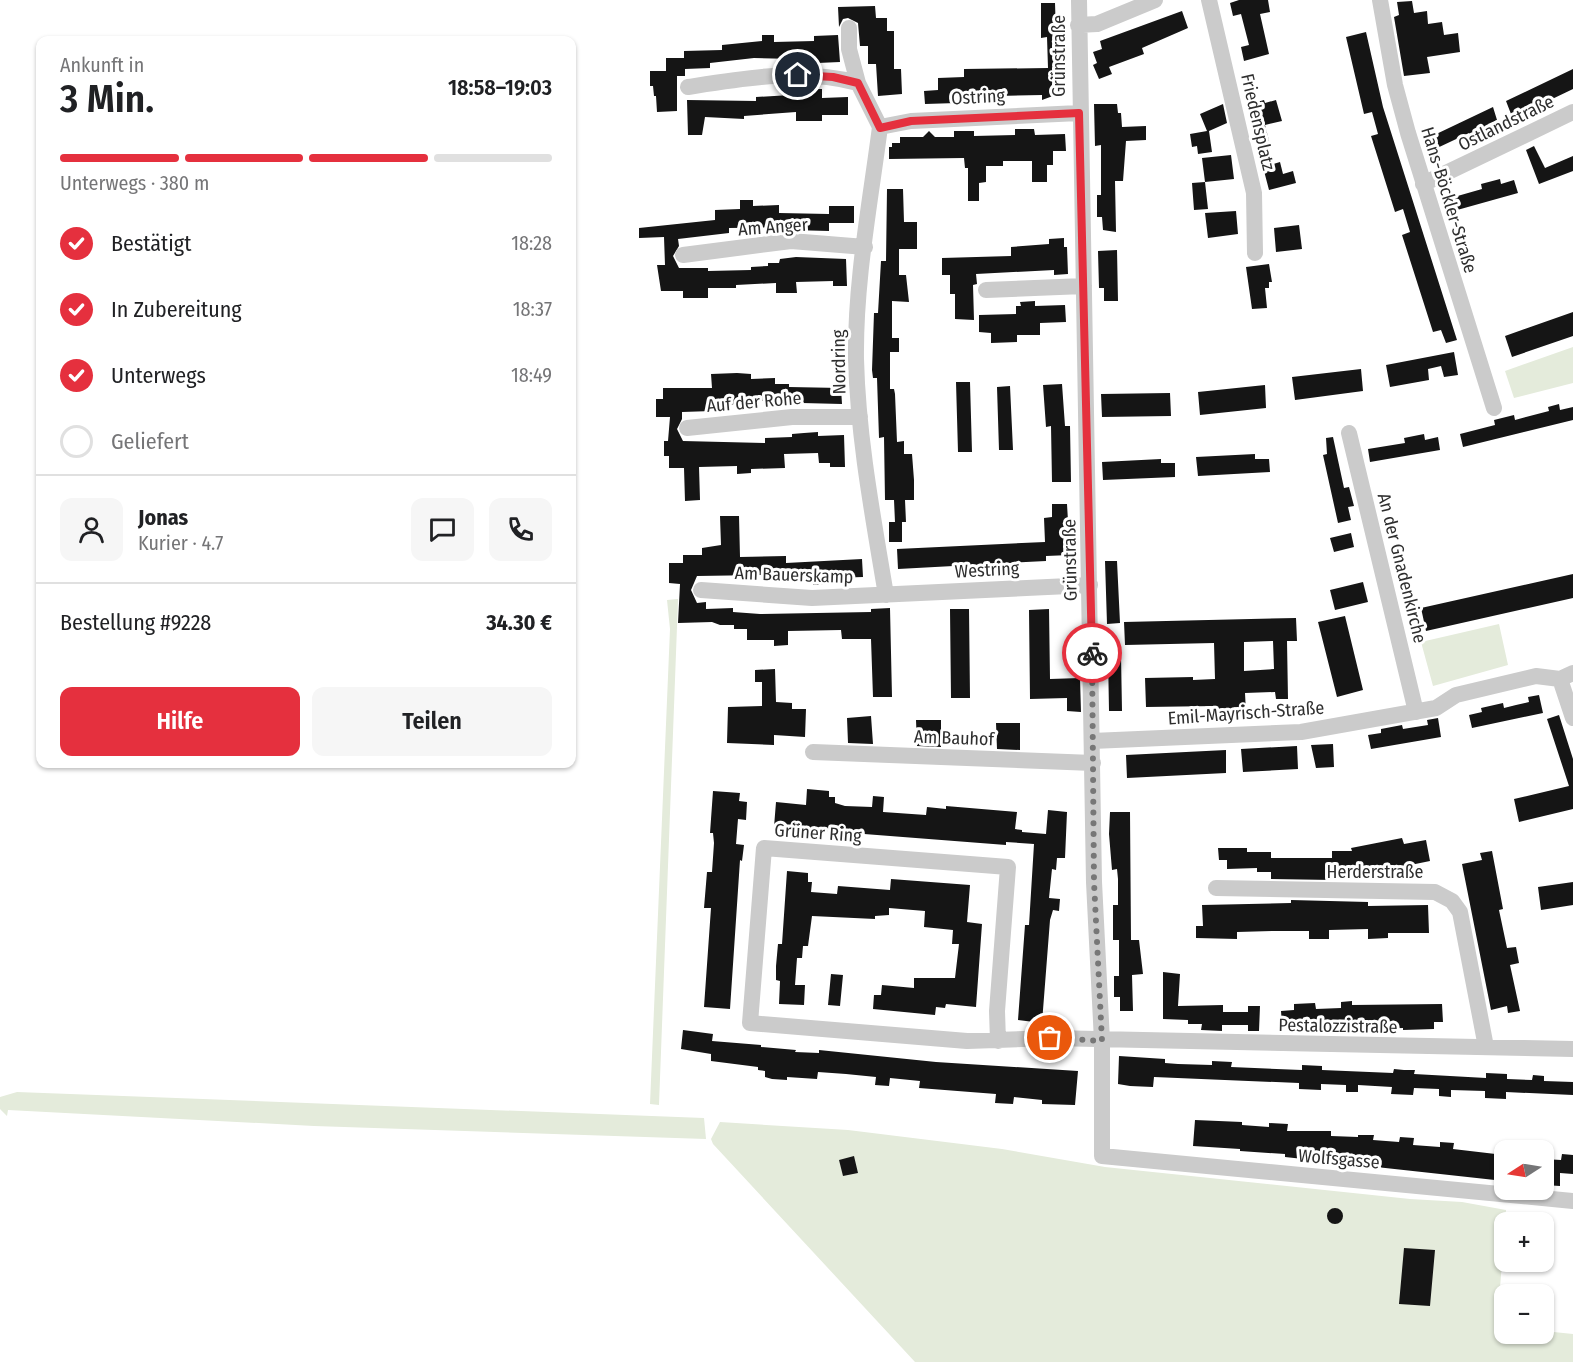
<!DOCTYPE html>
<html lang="de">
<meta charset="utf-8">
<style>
:root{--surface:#fff;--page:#f6f6f6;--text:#202124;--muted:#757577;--line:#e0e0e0;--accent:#e5303e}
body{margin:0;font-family:"Fira Sans Condensed",sans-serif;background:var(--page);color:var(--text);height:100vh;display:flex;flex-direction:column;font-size:22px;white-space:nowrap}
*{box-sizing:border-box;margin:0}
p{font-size:20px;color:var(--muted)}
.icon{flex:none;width:33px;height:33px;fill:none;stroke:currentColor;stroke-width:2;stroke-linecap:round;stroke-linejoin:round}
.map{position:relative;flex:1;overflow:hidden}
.panel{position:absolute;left:36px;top:36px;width:540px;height:732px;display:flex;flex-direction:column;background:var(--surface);border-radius:12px;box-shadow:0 2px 4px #0004}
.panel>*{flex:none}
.needle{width:39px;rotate:258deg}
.controls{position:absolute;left:1494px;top:1140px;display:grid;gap:12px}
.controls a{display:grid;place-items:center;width:60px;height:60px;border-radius:12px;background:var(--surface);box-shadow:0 2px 4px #0004;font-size:30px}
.pin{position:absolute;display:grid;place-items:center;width:51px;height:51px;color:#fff;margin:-26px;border:3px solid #fff;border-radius:50%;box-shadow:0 2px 6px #0007}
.courier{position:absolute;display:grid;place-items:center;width:60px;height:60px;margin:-30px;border:4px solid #e5303e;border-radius:50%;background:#fff;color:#222;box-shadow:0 2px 8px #0007}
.headline em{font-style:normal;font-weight:600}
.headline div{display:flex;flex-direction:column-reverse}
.headline{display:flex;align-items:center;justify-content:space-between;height:102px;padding:0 24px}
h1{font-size:39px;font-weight:600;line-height:45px}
.bar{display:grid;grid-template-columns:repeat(4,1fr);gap:9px 6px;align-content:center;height:72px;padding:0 24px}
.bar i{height:8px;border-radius:4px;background:var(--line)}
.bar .active{background:var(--accent)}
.bar p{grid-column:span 4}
.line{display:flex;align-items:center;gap:15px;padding:0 24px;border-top:2px solid var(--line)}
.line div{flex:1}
.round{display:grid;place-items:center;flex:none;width:63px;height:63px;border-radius:12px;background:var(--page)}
ol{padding:0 24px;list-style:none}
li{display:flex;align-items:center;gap:18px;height:66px}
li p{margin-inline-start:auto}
li .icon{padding:6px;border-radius:50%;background:var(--accent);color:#fff;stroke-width:4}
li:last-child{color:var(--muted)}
li i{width:33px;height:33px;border:3px solid var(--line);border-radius:50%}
.cta{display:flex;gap:12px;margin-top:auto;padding:12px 24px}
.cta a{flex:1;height:69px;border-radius:12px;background:var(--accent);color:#fff;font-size:24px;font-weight:600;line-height:69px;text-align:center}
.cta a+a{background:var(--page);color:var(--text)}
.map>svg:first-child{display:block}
</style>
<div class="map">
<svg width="1573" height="1362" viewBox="0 0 1573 1362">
<rect width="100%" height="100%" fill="#fff"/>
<!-- green -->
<path fill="#e4ebdb" d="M1573,347V383L1514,398L1505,371Z
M678,599V600L659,1105L650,1104L670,629L667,600Z
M1499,624L1508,665L1433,686L1421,642Z
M17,1092L704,1118L706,1139L314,1126L8,1110L7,1116L0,1109V1097Z
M720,1122L848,1130L1002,1149L1105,1167L1410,1199L1462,1202L1506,1210L1497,1327L1504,1328V1334H1544V1331L1573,1334V1362H915L713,1144L711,1139Z"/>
<!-- building -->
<path fill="#151515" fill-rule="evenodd" d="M1239,0H1268L1270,12L1260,14L1269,54L1244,61L1241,47L1249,45L1241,14L1233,16L1230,3Z
M1412,1L1414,13L1427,11L1428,24L1442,22L1444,35L1458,33L1460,52L1427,57L1430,73L1404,76L1394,17L1399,15L1397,2Z
M1041,3H1055L1056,35H1065V80H1060L1061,93L1042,100V95L957,97V103L925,104L924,91L938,90V78L964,77V69L1048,68L1047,37L1041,38Z
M875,6L876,18H887V31H894V69H901L902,94L878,96L876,64H868V46H860L858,23L848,18L843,19L839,27L838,7Z
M1182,11L1188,28L1142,48L1144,54L1109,67L1112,74L1099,79L1093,65L1097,63L1093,52L1102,49L1100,41Z
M1366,32L1383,107L1457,340L1446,343L1441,330L1433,332L1402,235L1410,232L1403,209L1395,212L1371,136L1378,134L1372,112L1364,114L1346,37Z
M762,35H774V42L814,41V36L838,35L840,62L795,64V59L754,58L710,63V68L685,69V62V76H677V111L657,112L656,96H654L653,86H650V71H666V58H684V51L722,50V45L762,41Z
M1573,69V89L1521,114L1520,110L1511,114L1506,101Z
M807,89H822V98L848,97V115H822V121H796V112L744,116V119L705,117L702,135H688L687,100L756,101V97L807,94Z
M1264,100L1265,103L1276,100L1282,121L1265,125L1269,141L1257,144L1247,105Z
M1094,104H1117L1118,113H1121L1122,127L1146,126V140L1126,141L1123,181H1115L1116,232L1103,230L1102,217H1097V195H1101V145L1095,146Z
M1223,104L1227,123L1209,131L1212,152L1198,154L1197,146L1192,147L1190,134L1207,131L1200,114Z
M1493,107L1497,120L1488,124L1491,129L1472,138L1469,133L1435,149L1430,137Z
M1015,129H1034L1035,135L1065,134L1066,151H1053V165H1047V182H1032V161H1003V166H986V182L979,183V201H968V168H965L964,158L889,159V147H892V143H900V137H923L929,131L935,137H954V131H974V136L1015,135Z
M1534,146L1545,168L1573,156V171L1539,184L1526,150Z
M1231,155L1234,179L1205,182L1202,158Z
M1280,162L1283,174L1293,171L1296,183L1269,190L1263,167Z
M1500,179L1501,184L1514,180L1518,193L1450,212L1447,199L1482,189L1481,184Z
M1205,182L1208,209L1194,210L1192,183Z
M887,189H903L904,222H917V249H899V275H906L909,302L892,301V338H899V352H890V389H894L895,394L897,442L904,441V454H912L914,480V500H905L906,522H902V542H889V522H895L894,500H885L884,437L879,438L877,378H873L872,370L874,313H878L881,261H886Z
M740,200H753V206L779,205V213L829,214V231L791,230V227L729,228V233L678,239L679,246L673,256L679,268H708V271L751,270V267L768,266V263H779L780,259L796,257L846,259L847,286H833V281L796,282L797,293H776V283L736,285V288H708V298H683V291H661L657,265H665L664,237L639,238V228L715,220V210L740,209Z
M829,206H854V223H829Z
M1236,211L1238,234L1208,238L1205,213Z
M1299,225L1302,249L1276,252L1274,228Z
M1064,238V247H1067L1068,274L1054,275V270L976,274L977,284L973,285L974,320L955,319V294H950V275H942V258L1011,256V247L1049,244V239Z
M1117,250L1118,301H1104V288H1099L1098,251Z
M1269,264L1272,282H1269V288H1265L1267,308L1252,309L1246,267Z
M1035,301V306L1065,305L1066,322L1040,323V335H1017V342L991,343V333L979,332V315L1016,314V306H1021L1020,302Z
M1573,312V336L1512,357L1505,336Z
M1454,352L1458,375L1444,377L1441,366L1428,369L1429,380L1390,387L1386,365Z
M1361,369L1363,391L1295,400L1292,377Z
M737,373L751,374V379L775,378V384H789V387L841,388L842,404L802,403V401H738V404L712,406V411L682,412V419L677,429L683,441L765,443V438L792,437V434L804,433L818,432V436L844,435L845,467H830V463H819L818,453L784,454L785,468L751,469V473L737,474V466L699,467L700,500L685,501L684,468H669V456H664V441H668L670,417H656V399H663V388H712L711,374Z
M956,382H970L972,452H958Z
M1062,384L1065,426H1070L1071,482H1052L1051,426L1046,427L1043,385Z
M1265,385L1266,408L1200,415L1198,392Z
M1010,386L1013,450H999L997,387Z
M1170,393L1171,416L1102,417L1101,394Z
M1559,404L1560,410L1573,407V420L1463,447L1460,434L1495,425L1494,420L1514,415L1515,420L1549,411L1548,407Z
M1424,434L1425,440L1438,437L1440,450L1370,462L1368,449L1405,443L1404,438Z
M1333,437L1344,488L1349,487L1354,506L1348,507L1351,520L1338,523L1323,455L1327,454L1326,438Z
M1255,454V459H1269L1270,472L1198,476L1196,457Z
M1161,459V463H1175V477L1103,480L1102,462Z
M1052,504H1067L1070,555L1046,556V561L898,569L897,549L1045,542L1044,518L1052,517Z
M720,516H739L740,557L786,556V563L862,559L863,577L833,578V585H813V581L761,578V575L697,576L691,590L697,603L706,602V609L733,608V612L760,614L871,612V609L890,608L892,697H873L871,639H842L841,630L788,631V645L774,646V640H747V629H734V625H720L712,622L678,623L680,584L669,583V563H683V555H702V548L721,545Z
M1351,533L1354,547L1334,552L1330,538Z
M1105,561H1117L1120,623L1107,624Z
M1573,574V598L1426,631L1421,608Z
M1363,582L1368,602L1335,610L1330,590Z
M950,609H969L970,698H951Z
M1049,609L1050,679L1080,678L1081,712L1067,711V698L1030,699L1029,610Z
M1345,616L1363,690L1337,697L1318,622Z
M1296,618L1297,641H1287L1288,699H1276L1275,692L1245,693L1246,713L1216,714V706L1146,707L1145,678L1193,677V680L1215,679L1214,643L1125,645L1124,622ZM1273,641L1274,669L1244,671V642Z
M1108,655H1121L1122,711H1109Z
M775,669L776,702L792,703V709H806L805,737L774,735V745L727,743L728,707L762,706V682H755V670Z
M1539,695L1543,713L1472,728L1469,715L1482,712L1481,708L1503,703L1504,708L1516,705L1529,702L1528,697Z
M1559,715L1573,759V809L1519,822L1514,799L1569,786L1547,719Z
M871,716L873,744L848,743L847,718Z
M1438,718L1441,737L1371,749L1368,735L1381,733V729L1402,725L1403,729L1428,725L1427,720Z
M916,720H941V747L917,746Z
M996,723H1020V750L997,749Z
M1333,744L1334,767L1316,768L1311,745Z
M1297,746L1298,769L1243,772L1241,749Z
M1226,750V773L1127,778L1126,755Z
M807,789L829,791V797H835V803L845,806L872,807L873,796L884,797L883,812L926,815L927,807L946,809V806L1017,812L1015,829L1022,830V832L1046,834L1048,810L1067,812L1065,858H1057L1056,870L1052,869L1049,898L1060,899L1059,911L1053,910L1050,920L1042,1023L1018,1020L1025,925H1029L1034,844L1006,842V845L774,827L776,802L806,805Z
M713,791L740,793L739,801L747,802L746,820L738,819L736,844L744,845L742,861L740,860L730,1009L704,1007L711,908H704L707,872H712L714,843L713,833H710Z
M1110,812H1130L1131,940H1139L1143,974L1132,975L1133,1011H1120V997H1114V976H1119V940H1113V905H1118V879L1117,869L1112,870L1109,834Z
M1402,838L1404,844L1426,840L1430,861L1386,870V873L1366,877L1365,871H1333V880L1271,879V872H1257V868L1227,869V860H1219L1218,848H1247V852H1271V858H1332V851H1352L1351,848Z
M1492,851L1503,909L1499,910L1507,948L1516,947L1519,963L1510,965L1520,1011L1508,1013L1507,1006L1491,1010L1462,864L1482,860L1480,853Z
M787,871L808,873V882H812L811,892L837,894L838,886L890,890L891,879L970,885L967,922L982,924L976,1007L946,1004L945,1008L936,1007L935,1015L873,1009L874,995H881L882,985L914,988V978H955L959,944H952L953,930L924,927L925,911L889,908V915L875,916V919L812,916L808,946H803L802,958H797L795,985H805L804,1005L779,1004L780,981L776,980V966L778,944H782Z
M1573,882V905L1541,910L1538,887Z
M1291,900L1368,902V906L1428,905L1429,933H1388V938L1368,939V929L1329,930V939H1309V931H1272L1237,932V939L1196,938V926H1203L1202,905L1291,903Z
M1163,972L1180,974L1178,1006L1223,1005V1012H1248V1006H1260L1259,1031H1248V1025H1222V1031L1201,1030L1202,1024H1188V1020L1163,1019Z
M831,974L843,975L840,1006L828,1005Z
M1352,1001V1005L1442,1004L1443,1022H1434V1029L1403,1030V1028L1368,1029V1025L1342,1027V1021L1316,1023V1028L1306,1029H1295V1024H1282L1281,1011L1294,1010V1004L1315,1003L1316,1009L1341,1008V1002Z
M683,1030L713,1034L712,1041L761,1045V1047L796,1050L795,1052L819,1053V1050L936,1062L1078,1071L1075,1105L1042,1104V1100L1014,1097L1013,1104L995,1103L996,1094L919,1088L920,1081L890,1078L889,1086L875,1085L876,1077L846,1074L818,1072L817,1079L787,1077V1080L772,1079L765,1077V1071L758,1070V1067L711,1061V1054L681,1049Z
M1119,1056L1165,1059V1063L1178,1064L1212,1065V1061L1232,1062L1231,1067L1302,1070V1065L1322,1066V1070L1393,1073L1394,1069L1404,1070H1415L1414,1074L1486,1078V1073L1507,1074V1079L1532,1080L1533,1075L1544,1076V1081L1573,1082V1095L1506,1092V1099L1485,1098V1091L1451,1090V1097L1439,1096V1089L1414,1088L1413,1095L1391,1094L1392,1087L1358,1085V1092H1346V1085L1321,1084V1090L1299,1089V1083L1154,1077L1153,1087L1130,1086L1118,1084Z
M1195,1120L1242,1122V1125L1269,1127V1123L1288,1124L1287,1131H1331V1136L1358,1137V1135H1374L1373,1140L1399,1142L1400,1137L1414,1138L1413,1145L1440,1147V1142L1454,1143L1453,1149L1504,1155V1181L1285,1157V1154L1240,1151V1149L1193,1146Z
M1562,1154L1573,1155V1174L1560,1173V1186L1544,1185V1159L1561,1160Z
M854,1156L858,1173L843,1176L839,1160Z
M1327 1216a8 8 0 1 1 16 0a8 8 0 1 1-16 0Z
M1404,1248L1435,1250L1430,1306L1399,1304Z"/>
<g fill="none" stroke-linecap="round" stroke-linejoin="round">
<!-- minor -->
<path stroke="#cbcbcb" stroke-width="16" d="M1079,0L1094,882L1102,1041V1156L1573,1201
M1209,0L1254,193L1255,253
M1380,0L1395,85L1408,133L1494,408
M1078,25L1097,24L1155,0
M849,28V49L858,83
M688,87C745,78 801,68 858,83L880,127
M880,127C870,204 855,282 856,359C858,438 873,517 886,595
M880,127L911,121L1079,113
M1423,184L1573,112
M683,255L791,241L865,247
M986,290L1084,286
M687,428L792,417H860
M1349,433L1416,712
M701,590L812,598L1090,585
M1560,679L1573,718
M1092,741L1301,732L1436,708L1456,695L1536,676L1560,679L1573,673
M813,752L1093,763
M1216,888L1435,892L1452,901L1460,912L1486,1047
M998,1041L997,1011L1008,867L764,848L750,1023L967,1041L1050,1038L1573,1049"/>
</g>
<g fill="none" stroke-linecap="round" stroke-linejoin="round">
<!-- done -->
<path stroke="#777" stroke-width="6" stroke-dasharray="0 10.8" d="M1050,1038L1102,1041L1094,882L1092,653"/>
<!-- route -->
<path stroke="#e5303e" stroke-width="8" d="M798,75L833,77L858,83L880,128L911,121L1079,113L1092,653"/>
</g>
<g text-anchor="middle" stroke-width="6" stroke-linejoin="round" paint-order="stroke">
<!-- street labels -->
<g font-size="18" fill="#2e2e2e" stroke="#fff">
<text transform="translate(1059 56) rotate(-90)" y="6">Grünstraße</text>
<text transform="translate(978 97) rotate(-3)" y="6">Ostring</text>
<text transform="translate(1258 122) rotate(77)" y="6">Friedensplatz</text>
<text transform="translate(1506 123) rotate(-26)" y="6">Ostlandstraße</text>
<text transform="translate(1449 200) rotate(73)" y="6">Hans-Böckler-Straße</text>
<text transform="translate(773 227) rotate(-4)" y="6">Am Anger</text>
<text transform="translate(839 362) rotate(-91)" y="6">Nordring</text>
<text transform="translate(754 402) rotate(-5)" y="6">Auf der Rohe</text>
<text transform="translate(1070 560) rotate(-91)" y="6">Grünstraße</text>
<text transform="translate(1402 568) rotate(76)" y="6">An der Gnadenkirche</text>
<text transform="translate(987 570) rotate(-3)" y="6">Westring</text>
<text transform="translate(794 575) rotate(2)" y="6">Am Bauerskamp</text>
<text transform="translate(1246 713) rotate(-4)" y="6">Emil-Mayrisch-Straße</text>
<text transform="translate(954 738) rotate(2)" y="6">Am Bauhof</text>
<text transform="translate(818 833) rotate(4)" y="6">Grüner Ring</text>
<text x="1375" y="878">Herderstraße</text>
<text transform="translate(1338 1026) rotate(1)" y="6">Pestalozzistraße</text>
<text transform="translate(1339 1159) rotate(5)" y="6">Wolfsgasse</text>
</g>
</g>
</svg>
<div class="controls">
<a><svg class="needle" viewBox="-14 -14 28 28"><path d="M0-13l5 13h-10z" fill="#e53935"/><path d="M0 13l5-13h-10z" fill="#757577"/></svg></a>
<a>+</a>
<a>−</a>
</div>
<div class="pin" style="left:1050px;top:1038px;background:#ea580c"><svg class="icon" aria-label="bag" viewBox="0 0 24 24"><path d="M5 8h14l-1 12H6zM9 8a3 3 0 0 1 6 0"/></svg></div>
<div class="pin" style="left:798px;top:75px;background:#1f2937"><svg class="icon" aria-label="home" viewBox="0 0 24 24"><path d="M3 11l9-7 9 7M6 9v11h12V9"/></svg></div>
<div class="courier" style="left:1092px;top:653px"><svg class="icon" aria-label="bike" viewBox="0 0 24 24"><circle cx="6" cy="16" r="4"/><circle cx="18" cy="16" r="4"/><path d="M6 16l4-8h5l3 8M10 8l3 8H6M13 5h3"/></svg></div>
<section class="panel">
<div class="headline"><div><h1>3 Min.</h1><p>Ankunft in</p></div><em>18:58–19:03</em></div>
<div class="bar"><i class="active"></i><i class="active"></i><i class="active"></i><i></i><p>Unterwegs · 380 m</p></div>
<ol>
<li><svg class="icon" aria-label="check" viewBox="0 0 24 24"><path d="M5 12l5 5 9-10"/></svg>Bestätigt<p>18:28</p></li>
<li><svg class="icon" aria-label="check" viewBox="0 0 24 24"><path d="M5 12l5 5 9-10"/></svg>In Zubereitung<p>18:37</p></li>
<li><svg class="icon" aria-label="check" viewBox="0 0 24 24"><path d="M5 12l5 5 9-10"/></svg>Unterwegs<p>18:49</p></li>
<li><i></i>Geliefert</li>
</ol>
<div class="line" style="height:108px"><a class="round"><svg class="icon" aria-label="person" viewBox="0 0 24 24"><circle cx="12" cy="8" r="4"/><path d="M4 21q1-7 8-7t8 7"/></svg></a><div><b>Jonas</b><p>Kurier · 4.7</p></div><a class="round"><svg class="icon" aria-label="chat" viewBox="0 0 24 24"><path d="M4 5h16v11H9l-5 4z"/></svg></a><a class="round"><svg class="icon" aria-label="phone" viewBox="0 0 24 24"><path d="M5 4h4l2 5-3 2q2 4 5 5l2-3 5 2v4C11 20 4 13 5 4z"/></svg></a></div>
<div class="line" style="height:78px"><div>Bestellung #9228</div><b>34.30 €</b></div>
<div class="cta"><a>Hilfe</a><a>Teilen</a></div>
</section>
</div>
